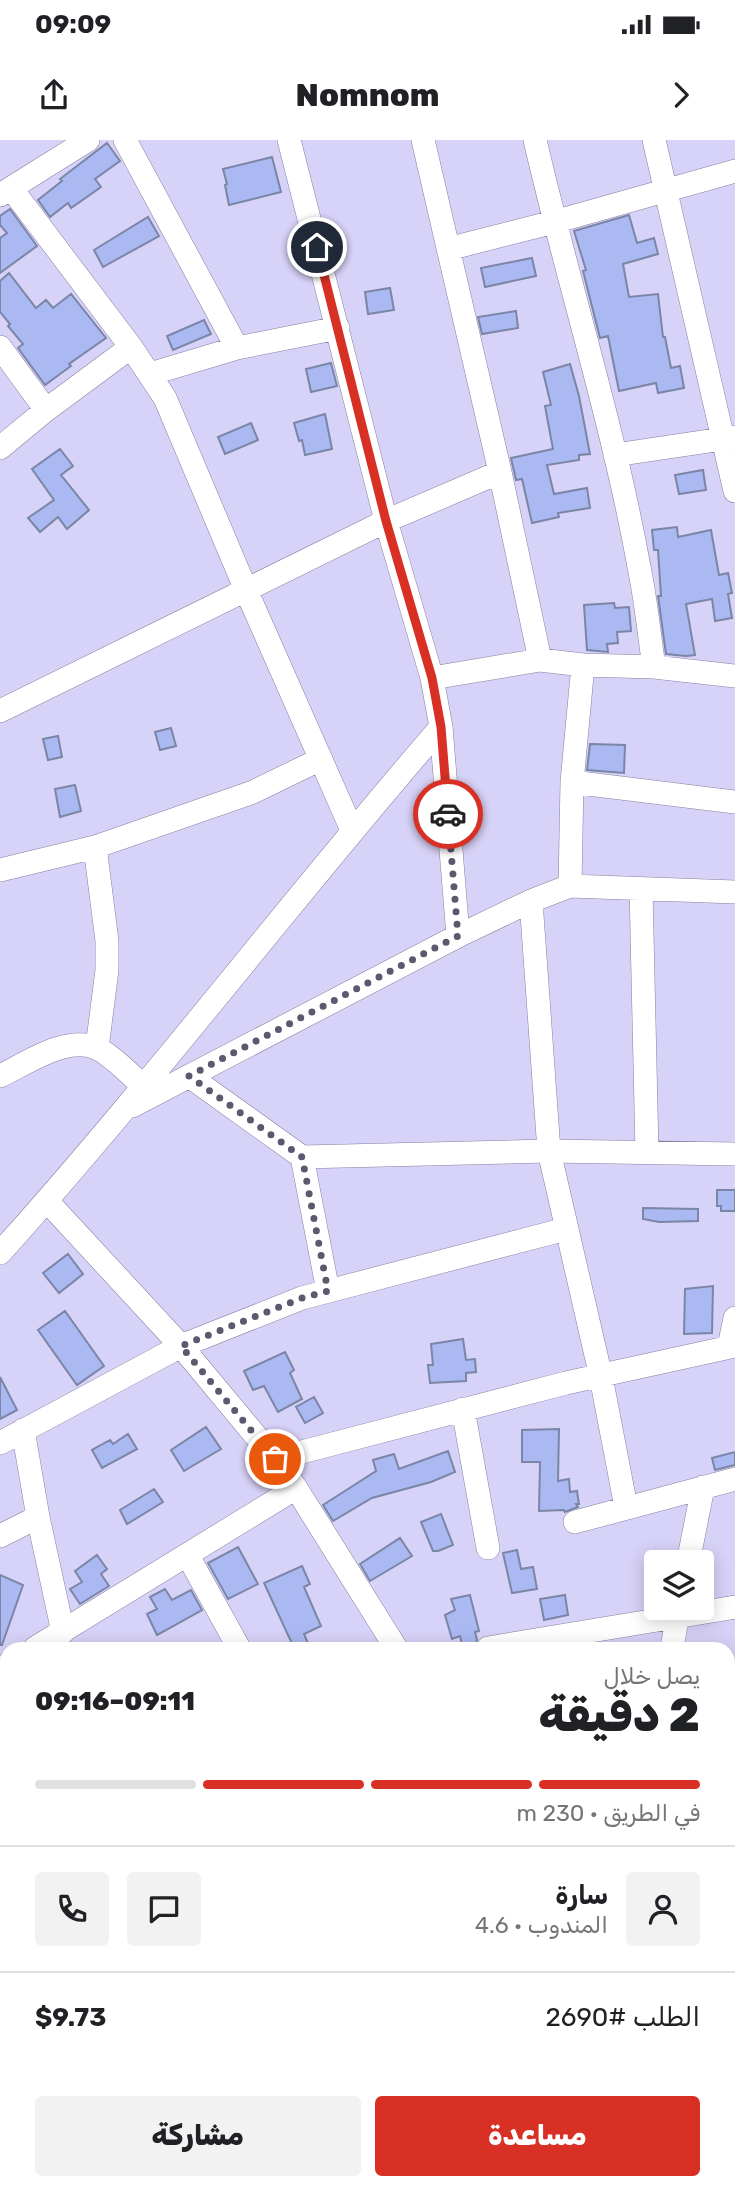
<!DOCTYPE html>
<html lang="ar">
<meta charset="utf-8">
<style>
:root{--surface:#fff;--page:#f2f2f2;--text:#202124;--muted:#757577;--line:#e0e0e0;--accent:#d93025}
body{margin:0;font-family:Rubik,Vazirmatn,sans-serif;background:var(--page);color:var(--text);direction:rtl;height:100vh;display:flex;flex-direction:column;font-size:26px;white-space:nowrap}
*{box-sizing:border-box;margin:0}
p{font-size:23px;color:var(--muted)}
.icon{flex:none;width:38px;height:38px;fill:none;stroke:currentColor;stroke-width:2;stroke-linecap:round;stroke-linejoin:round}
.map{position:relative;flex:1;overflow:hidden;direction:ltr}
.panel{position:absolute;left:0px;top:1502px;width:735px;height:548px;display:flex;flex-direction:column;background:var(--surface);border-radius:21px 21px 0 0;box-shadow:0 4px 18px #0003;direction:rtl}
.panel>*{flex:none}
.buttons{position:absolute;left:644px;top:1410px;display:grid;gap:14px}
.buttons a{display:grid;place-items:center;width:70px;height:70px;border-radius:7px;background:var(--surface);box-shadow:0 4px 18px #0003;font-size:35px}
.pin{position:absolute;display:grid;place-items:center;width:60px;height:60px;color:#fff;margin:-30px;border:4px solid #fff;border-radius:50%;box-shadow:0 2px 7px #0007}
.courier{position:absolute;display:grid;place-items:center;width:70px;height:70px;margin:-35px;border:5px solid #d93025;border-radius:50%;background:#fff;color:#222;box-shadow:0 2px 9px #0007}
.overview em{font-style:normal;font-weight:800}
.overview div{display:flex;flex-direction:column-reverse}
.overview{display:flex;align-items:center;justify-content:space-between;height:119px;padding:0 35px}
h1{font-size:46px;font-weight:800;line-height:52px}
.bar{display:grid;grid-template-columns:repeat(4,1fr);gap:10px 7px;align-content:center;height:84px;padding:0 35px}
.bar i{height:9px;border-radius:5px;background:var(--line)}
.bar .active{background:var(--accent)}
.bar p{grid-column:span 4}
.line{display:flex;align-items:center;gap:18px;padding:0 35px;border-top:2px solid var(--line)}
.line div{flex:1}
.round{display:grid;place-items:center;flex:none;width:74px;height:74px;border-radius:7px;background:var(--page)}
.primary-button{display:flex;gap:14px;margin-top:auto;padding:14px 35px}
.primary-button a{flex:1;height:80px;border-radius:7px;background:var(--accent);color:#fff;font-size:28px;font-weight:800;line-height:80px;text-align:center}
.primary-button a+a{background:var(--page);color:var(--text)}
.status{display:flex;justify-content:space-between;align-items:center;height:49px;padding:0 35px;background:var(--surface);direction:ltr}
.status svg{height:19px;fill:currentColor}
header{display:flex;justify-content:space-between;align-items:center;height:91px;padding:0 35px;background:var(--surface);font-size:32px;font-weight:800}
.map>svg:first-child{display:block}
</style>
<div class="status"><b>09:09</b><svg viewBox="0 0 49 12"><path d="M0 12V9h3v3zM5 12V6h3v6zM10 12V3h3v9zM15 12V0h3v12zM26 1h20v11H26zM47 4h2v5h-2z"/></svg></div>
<header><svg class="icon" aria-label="forward" viewBox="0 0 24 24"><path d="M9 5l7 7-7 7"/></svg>Nomnom<svg class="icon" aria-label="share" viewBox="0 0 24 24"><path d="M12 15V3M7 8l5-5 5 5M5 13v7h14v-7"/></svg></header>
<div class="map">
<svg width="735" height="2048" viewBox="0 0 735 2048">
<rect width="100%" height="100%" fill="#d7d2f7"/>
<!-- building -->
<path fill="#aab9f2" stroke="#7b85a6" stroke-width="2" d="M107,3L120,21L95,39L101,47L71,68L68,63L50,77L38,60L62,41L60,39Z
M272,17L281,52L229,65L225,45L227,44L223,29Z
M10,69L37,106L0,133V98L7,93L0,85V76Z
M629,75L637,103L654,98L658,114L623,124L629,157L658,154L663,197H665L671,228L680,226L684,248L658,253L656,243L619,251L608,196L600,198L583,131L586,130L574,91Z
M148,77L159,96L103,127L94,110Z
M532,118L536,136L485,147L481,128Z
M9,133L36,168L46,160L53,168L71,154L106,198L69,224L71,226L45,245L18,208L23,204L8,186L10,184L0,172V141Z
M390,148L394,170L368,174L365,152Z
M516,171L518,188L482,194L478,177Z
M204,180L211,194L173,210L167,196Z
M331,223L337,246L311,252L306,229Z
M570,224L579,256L590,314L579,315V320L547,325L554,354L587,348L590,368L558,373L559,377L532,383L522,339L516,340L511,318L553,309L545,266L551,265L543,232Z
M325,274L332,309L305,315L302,300L299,301L294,283Z
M251,283L258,300L225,314L218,297Z
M60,309L73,326L61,335L89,370L67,389L58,377L40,392L28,378L54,360L32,329Z
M703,330L706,350L679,354L675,335Z
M677,387L678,397L711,390L719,435L728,433L732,453L728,454L732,478L715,481L712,459L686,464L695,515L686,516L666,514L658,456H661L658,410H654L652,390Z
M614,463L615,468L629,467L631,491L617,492L618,503L607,504L608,512L587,510L584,465Z
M171,588L176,606L160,610L155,592Z
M58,596L62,617L48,620L43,599Z
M590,604L625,605L624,633L587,630Z
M75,645L81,671L60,677L55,649Z
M717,1050H735V1071H721V1066H717Z
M643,1068L698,1069V1081L659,1082L643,1079Z
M68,1114L83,1134L59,1153L43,1133Z
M713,1146L712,1193L684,1194L685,1149Z
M65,1171L104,1226L77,1245L38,1190Z
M463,1199L466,1220L475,1219L476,1232L466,1233V1241L430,1243L428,1225H433L431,1204Z
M285,1212L294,1230L290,1233L302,1259L278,1272L264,1246L253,1250L244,1231Z
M0,1237L17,1270L0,1279Z
M314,1257L323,1273L305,1283L296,1267Z
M206,1287L221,1309L184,1331L171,1310Z
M559,1289L558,1341L569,1339L570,1352L577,1351L579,1364H576L578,1367L565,1372L564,1370L539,1371L540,1322H522V1290Z
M128,1294L137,1309L102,1328L92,1310L110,1300L113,1304Z
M448,1311L455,1332L431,1342L372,1358L333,1381L323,1365L376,1331L373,1320L394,1314L399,1329Z
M735,1312V1325L715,1330L712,1318Z
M154,1349L163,1362L127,1384L120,1370Z
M441,1374L453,1405L438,1411H433L421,1382Z
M400,1398L412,1416L370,1441L360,1424Z
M238,1407L258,1444L228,1459L208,1423Z
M517,1410L521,1429L533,1427L537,1449L512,1453L503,1413Z
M97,1415L107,1429L101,1434L109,1446L80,1464L70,1449L82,1442L75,1431Z
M302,1426L310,1444L304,1447L321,1486L304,1494L310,1508H294L264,1443Z
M0,1435L23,1445L2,1505H0Z
M165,1449L172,1460L191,1450L202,1470L157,1495L147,1474L157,1469L150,1457Z
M470,1455L479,1491L475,1492L477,1500L475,1505L463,1508L460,1496L452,1499L445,1475L455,1470L451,1459Z
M565,1455L568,1475L544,1480L540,1459Z"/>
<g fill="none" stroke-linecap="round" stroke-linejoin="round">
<!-- minor casing -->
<g stroke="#8580a2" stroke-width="24">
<path id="minor" d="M125,0L237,208
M289,0L386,381L432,538L441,587L458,796
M423,0L500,332L540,520
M535,0C568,143 613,283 639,427C646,460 649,494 654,527
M654,0L735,351
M11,48L131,207L165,258L246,450L352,690
M0,55L88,0
M448,109L554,82L735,31
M0,207L46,270
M150,234L237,208L338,188
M0,308L46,270L131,207
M615,315L735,297
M432,538L540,520L583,525L654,527L735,536
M0,571L386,381L500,332
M572,642L735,662
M95,707L107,801V830L97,908
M0,730L95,707L253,652L321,619
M570,746L572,642L583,525
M641,749L647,1012
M531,761L549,1011L601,1237L626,1367
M0,936C27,923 67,895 96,908C109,913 132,936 143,946
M189,936L302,1017L328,1151
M132,966L458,796L531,761L570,746L735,752
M302,1017L549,1011L735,1014
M47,1061L181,1206L275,1319L296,1348L396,1508
M0,1113C153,943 291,760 441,587
M729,1207L735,1178
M463,1269L488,1408
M23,1290L38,1377L63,1492
M0,1303L181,1206L302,1158L566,1089
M275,1319L566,1243L735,1206
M575,1382L735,1339
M0,1396L38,1377
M188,1416L239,1508
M688,1423L703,1347
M35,1508L296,1348
M488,1508L735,1467
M672,1508L679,1468
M0,1529L7,1525
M728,1648H735
M728,1685L735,1664
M0,1719L7,1716
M728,1811L735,1810
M0,1842L7,1840
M728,1918L735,1917
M0,1952L7,1951
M300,2042V2048
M396,2042L397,2048
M599,2048L601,2042"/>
</g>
<!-- minor -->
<use href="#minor" stroke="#fff" stroke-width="23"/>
</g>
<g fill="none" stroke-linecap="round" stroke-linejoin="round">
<!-- done -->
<path stroke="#5c586e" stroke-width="7" stroke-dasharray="0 12.6" d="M275,1319L181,1206L302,1158L328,1151L302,1017L189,936L458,796L448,674"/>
<!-- route -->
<path stroke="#d93025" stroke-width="9" d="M317,107L386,381L432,538L441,587L448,674"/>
</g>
</svg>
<div class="buttons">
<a><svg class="icon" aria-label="layers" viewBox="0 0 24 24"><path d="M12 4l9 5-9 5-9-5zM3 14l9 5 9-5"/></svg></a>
</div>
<div class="pin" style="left:275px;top:1319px;background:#ea580c"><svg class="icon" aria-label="bag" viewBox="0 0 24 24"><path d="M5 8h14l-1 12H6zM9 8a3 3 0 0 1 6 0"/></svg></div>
<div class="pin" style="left:317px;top:107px;background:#1f2937"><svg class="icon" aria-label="home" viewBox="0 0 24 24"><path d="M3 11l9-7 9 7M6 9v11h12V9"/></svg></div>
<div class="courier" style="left:448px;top:674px"><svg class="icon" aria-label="car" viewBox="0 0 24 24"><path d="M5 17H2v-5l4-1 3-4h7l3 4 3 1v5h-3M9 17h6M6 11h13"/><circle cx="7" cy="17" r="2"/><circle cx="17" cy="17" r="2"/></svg></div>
<section class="panel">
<div class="overview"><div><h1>2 دقيقة</h1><p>يصل خلال</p></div><em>09:11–09:16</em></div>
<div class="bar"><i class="active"></i><i class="active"></i><i class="active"></i><i></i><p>في الطريق · 230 m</p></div>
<div class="line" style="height:126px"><a class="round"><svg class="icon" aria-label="person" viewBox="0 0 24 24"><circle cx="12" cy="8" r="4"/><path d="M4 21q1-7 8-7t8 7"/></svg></a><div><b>سارة</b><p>المندوب · 4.6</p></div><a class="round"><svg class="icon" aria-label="chat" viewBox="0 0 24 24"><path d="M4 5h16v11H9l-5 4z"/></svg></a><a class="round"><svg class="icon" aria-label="phone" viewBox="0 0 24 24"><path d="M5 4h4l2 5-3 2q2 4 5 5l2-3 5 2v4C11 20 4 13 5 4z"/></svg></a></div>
<div class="line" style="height:91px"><div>الطلب #2690</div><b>$9.73</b></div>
<div class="primary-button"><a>مساعدة</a><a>مشاركة</a></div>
</section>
</div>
